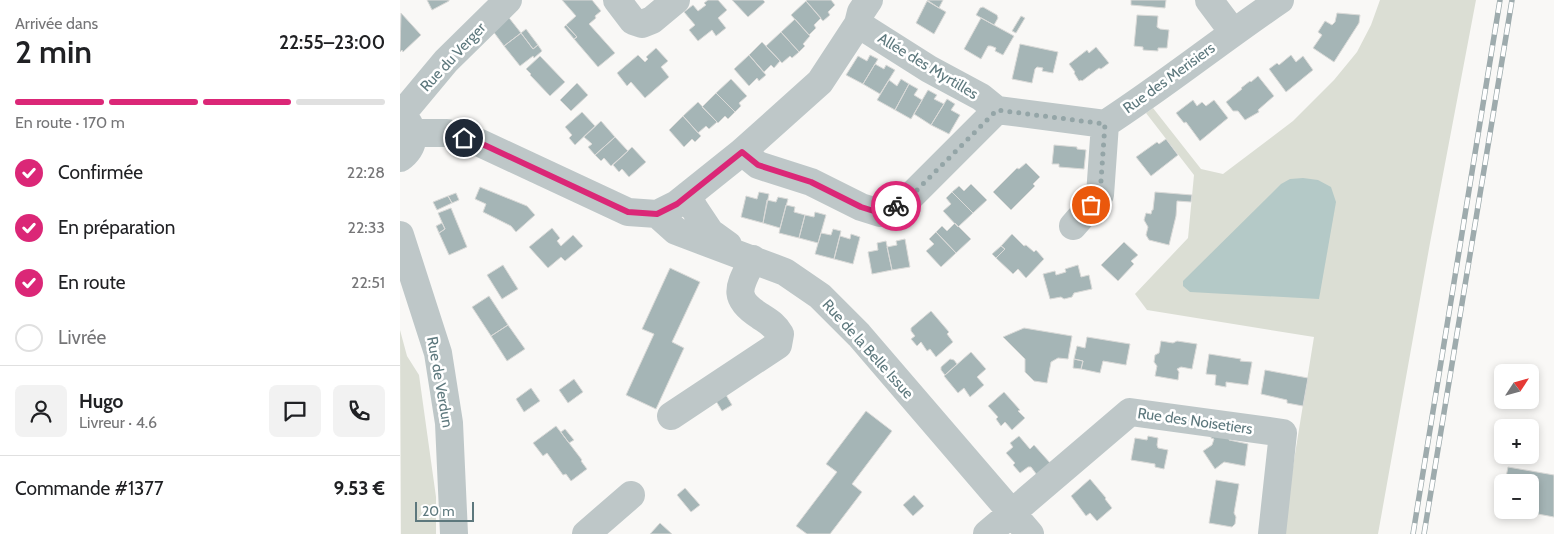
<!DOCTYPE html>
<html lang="fr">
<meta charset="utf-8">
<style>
:root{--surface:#fff;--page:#f2f2f2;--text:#202124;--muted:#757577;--line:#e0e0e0;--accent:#db2777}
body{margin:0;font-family:Cabin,sans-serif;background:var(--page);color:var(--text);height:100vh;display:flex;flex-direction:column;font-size:19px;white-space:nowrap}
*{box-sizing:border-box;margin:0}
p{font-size:16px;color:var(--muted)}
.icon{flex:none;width:28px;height:28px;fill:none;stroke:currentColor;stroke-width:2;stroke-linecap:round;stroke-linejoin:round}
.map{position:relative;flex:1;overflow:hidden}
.sheet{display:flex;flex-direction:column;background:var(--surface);width:400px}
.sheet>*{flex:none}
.needle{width:32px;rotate:54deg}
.buttons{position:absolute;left:1094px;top:364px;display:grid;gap:10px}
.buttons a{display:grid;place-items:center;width:45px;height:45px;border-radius:8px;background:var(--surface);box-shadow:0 2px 8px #0003;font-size:25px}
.scale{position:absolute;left:15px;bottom:12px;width:59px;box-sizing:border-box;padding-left:5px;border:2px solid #5d787d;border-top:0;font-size:14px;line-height:18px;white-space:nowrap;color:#5d787d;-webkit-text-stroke:4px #fff;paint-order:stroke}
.pin{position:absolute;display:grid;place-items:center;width:42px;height:42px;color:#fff;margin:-21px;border:2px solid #fff;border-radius:50%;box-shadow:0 1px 5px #0007}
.courier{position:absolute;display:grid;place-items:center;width:50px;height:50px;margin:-25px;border:4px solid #db2777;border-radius:50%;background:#fff;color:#222;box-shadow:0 1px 6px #0007}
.overview em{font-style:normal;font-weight:600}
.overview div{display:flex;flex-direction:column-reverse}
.overview{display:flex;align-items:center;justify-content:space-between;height:85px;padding:0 15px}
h1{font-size:32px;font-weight:600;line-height:38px}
.bar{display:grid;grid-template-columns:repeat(4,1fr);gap:8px 5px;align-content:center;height:60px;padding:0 15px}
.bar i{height:6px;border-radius:4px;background:var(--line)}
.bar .selected{background:var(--accent)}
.bar p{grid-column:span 4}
.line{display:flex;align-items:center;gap:12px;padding:0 15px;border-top:1px solid var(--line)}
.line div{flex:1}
.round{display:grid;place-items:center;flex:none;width:52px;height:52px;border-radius:8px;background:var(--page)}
ol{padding:0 15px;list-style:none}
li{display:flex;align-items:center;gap:15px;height:55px}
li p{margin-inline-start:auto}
li .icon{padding:5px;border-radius:50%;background:var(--accent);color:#fff;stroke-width:4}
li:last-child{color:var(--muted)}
li i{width:28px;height:28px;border:2px solid var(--line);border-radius:50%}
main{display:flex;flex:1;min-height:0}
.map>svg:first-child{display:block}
</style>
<main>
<section class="sheet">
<div class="overview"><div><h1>2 min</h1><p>Arrivée dans</p></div><em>22:55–23:00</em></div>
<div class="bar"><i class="selected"></i><i class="selected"></i><i class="selected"></i><i></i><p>En route · 170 m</p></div>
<ol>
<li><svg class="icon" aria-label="check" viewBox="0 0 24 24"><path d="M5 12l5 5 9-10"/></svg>Confirmée<p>22:28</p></li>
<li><svg class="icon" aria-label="check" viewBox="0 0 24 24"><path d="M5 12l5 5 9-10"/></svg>En préparation<p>22:33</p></li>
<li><svg class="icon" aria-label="check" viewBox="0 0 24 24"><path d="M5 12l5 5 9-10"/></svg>En route<p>22:51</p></li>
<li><i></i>Livrée</li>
</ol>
<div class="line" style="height:90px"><a class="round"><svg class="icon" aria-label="person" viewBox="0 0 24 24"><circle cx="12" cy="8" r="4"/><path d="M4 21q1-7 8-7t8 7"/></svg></a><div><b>Hugo</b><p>Livreur · 4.6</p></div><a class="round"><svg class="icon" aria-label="chat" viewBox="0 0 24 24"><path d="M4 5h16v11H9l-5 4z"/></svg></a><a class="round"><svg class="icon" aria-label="phone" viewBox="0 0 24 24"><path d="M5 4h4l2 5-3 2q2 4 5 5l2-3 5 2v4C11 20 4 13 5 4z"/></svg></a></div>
<div class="line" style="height:65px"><div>Commande #1377</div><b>9.53 €</b></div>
</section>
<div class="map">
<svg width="1154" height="534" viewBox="0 0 1154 534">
<rect width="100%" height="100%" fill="#f9f8f6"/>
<!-- green -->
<path fill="#dbded4" d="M980,0H1076L1030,243L978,534H882L914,337L747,310L735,294L788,238L794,175L746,113L753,108L801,169L823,174L893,121L934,80L957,52L971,25Z
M0,330L7,356L19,375L36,497V534H1Z"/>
<!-- water -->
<path fill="#b4c9c7" d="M903,178L918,180L931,187L936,202L919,299L790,292L783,286V281L881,184L890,179Z"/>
<!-- building -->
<path fill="#a5b5b6" stroke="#dadad8" d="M27,0H49V1L32,10Z
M162,0H192L201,11L195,16L196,18L189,24L215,53L198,67L174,39L177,37L166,25L176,16Z
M308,0H318L327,10L318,18L326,28L316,36L312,30L298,41L289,30L295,25L284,12L293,5L298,11L306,5L304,3Z
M332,0H363L365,2L348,17Z
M407,0H431L435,5L428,12L430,15L423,21L406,1Z
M527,0H543L539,8Z
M731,0H766L765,8L731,5Z
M406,1L421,18L414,25L416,28L409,35L391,15Z
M527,1L546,12L534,34L516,23Z
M583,7L597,15L598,18L594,25L576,15L580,8Z
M1,13L21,35L3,52L2,50L0,52Z
M937,13L960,15L959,23L934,62L913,48L922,35L918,32L925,21L932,25L935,22Z
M106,14L121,33L104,46L90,27Z
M737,15L758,16L757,27L760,29L769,30L767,48H758V51L743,50V47L734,46Z
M621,16L625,18L616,33L612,31Z
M581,18L614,36L603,55L595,51L596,48L591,46H588L581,59L564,49Z
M395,19L410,36L403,44L405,46L399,52L381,32Z
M166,25L177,37L174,39L164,27Z
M126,29L138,45L133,49L121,33Z
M381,32L399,52L392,58L390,56L382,63L366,46Z
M121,33L133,49L138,45L142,51L134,58L133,56L120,66L104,46Z
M362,42L380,61L374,68L371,65L364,72L349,55Z
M620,44L658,52L653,73L642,71L643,68L637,67L635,69L632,83L612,79Z
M696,47L709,63L701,69L699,68L682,81L681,80L679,81L674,73L675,72L669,64L687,50L689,53Z
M256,48L268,61L261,67L269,77L245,98L231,82L227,86L217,73L238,55L245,62L248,59L246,57Z
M349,55L366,75L359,81L357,78L349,86L334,69Z
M470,55L478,59L463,84L446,75L458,56L467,61Z
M891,55L896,62L903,56L913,70L886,92L869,69L877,63L879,65Z
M140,56L165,82L150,96L130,75L131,74L126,69Z
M475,64L484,69L486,65L495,70L480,94L463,84Z
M858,76L874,96L858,110L859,112L845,120L838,111H833L826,102L842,89L841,88L850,81L851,82Z
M331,79L347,96L339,103L341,106L335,112L316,93Z
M501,79L509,84L495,110L477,100L489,80L497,86Z
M177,83L188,95L171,111L160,100Z
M509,84L518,89L514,95L522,100L511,119L495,110Z
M528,90L537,95L534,99L544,104L531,125L514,114Z
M316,93L335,112L328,119L325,116L318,123L302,107Z
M547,99L555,104L551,110L560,115L549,134L531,125Z
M793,100L797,106L802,102L806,106L814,100L828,118L800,141L786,122L784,123L776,113Z
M298,102L317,122L309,129L306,126L298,133L283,116Z
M182,112L195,126L175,145L169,138L172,135L165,127Z
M283,116L301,136L295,142L292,139L284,147L269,130Z
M201,121L215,137L195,155L188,147L192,144L184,137Z
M215,137L228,151L211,166L204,158L201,161L195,155Z
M766,139L778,155L751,176L736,157L757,142L759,144Z
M654,145L677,147V149L686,150L684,169L659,167V164H652Z
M232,147L246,162L229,177L222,169L219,172L213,165Z
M626,163L640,177L633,184L635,186L611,210L593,192L617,168L619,169Z
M571,184L587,200L573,213L552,192L559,186L564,191Z
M80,187L127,206L135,215L116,232L111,226L83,212L86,204L75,199Z
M359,192L369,194L363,223L341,217L346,196L357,199Z
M552,192L573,213L558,227L543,211L551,204L546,198Z
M755,192L792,195L791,202L777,201L776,216L769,245L749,240L746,235L748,227L744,220L746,213L751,214L752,210H753Z
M56,193L59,200L52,203L48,196Z
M48,196L52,203L37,210L33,202Z
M378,197L388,199L380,228L363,223L367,200L376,202Z
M386,205L395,207L394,212L405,215L399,238L379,233Z
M51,208L67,247L49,255L39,233L45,229L38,213Z
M415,212L426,215L418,243L399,238L405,215L414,217Z
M42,223L45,229L39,233L36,226Z
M555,223L571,239L556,253L536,232L542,226L547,231Z
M152,228L160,238L157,241L161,246L173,235L183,246L165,261L161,257L148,268L129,247Z
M433,229L441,231L434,259L415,254L421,233L431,235Z
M536,232L556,253L541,267L526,251L534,244L529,239Z
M451,234L460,237L453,264L434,259L440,236L450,239Z
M612,234L624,246L626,245L634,252L636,250L644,259L626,278L618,269L613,274L596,258L605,249L601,246Z
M505,239L510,267L492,270L487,247L497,245L496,241Z
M486,241L492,270L472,274L468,252L478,250L477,243Z
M724,242L738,255L731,261L734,264L718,281L701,265Z
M601,246L605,249L596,258L592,254Z
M103,265L118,289L102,299L87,275Z
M678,265L681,277L689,275L692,289L674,293L672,297L664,299L661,297L650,299L643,274L655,271L656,275L666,272L665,269Z
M270,268L300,282L272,342L284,348L256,409L226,395L254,334L242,329Z
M89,296L108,325L91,336L72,307Z
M531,311L549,332L547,334L553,342L536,357L530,349L527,351L521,342L517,346L511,339L515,336L511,331V328Z
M108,325L125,349L107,361L91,336Z
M624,328L672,336L668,359L658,358L651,362L647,383L634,381L625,372V359L603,337Z
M687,337L730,344L726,365L703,361L700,373L681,369L683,361L674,359L677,346L685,348Z
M761,341L773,343L777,341L797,344L792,369L781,367L777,369L779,372L778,380L755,376L757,366L754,362L755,355L759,353Z
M571,352L586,369L577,377L584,385L570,397L564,388L558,393L544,376Z
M809,354L841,359L840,361L852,362L848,385L826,382V387L815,385L816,375L806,374Z
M550,359L554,360L557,364L545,375L541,370V367Z
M674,359L683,361L681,369L673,368Z
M865,370L908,378L903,406L887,403V400L861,394Z
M174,379L183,392L168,403L159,390Z
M131,388L140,401L124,412L116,399Z
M604,392L620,410L618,411L625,418L612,430L605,422L601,426L596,419L598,417L588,406Z
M326,395L332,405L322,411L316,401Z
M466,411L492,431L452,484L462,492L430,534H407L396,526L437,472L426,464Z
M156,426L182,460L181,461L187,469L171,481L166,474L163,475L147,453L143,456L133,443Z
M813,427L831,430L829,440L848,444L845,466L824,462L815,469L803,451L812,445L814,439L811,438Z
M165,429L174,440L169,443L161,432Z
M619,436L630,449L634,445L651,464L637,475L631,467H628L620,473L613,465L615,463L606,453L613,447L610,443Z
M748,436L758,438L757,445L758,448L768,450L764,469L755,467V464L731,460L735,438L747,440Z
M1108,467L1154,475V517L1116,510H1130V482H1105Z
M690,479L706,498L705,499L712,508L697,521L690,513L686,516L671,496Z
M816,480L839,484L834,513L836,517L835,524L832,527L809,523Z
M285,488L300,505L291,512L277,495Z
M514,495L524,506L513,516L503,505Z
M260,523L272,534H250Z"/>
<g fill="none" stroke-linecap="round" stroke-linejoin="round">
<!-- minor -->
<path stroke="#bec7c8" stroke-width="28" d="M217,0L233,21L242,24L252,20L276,0
M809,0L833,32
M458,24L529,69L581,97L597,110
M1,115L46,61L108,0
M13,133H47L80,143L228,212L257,214L276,231L385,272L420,296L459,335L630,534
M342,152L358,165L411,182L461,207L480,213L504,203L597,110L705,124C765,85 821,40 880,0
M0,158C14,148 17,132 5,119
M288,195L294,208L310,232L328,245
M257,214L277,204L342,152L420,82L458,24L461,12L469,0
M673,226L700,195L705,124
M0,235L38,353L49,423L54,534
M271,416L378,345L380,334C375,325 369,322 360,316C330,297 340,286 353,259
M186,534L231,495
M587,534L730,412L883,433L872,534"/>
<!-- rail casing -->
<g stroke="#9eabad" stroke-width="5.5">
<path id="rail" d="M1013,534L1100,0
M1024,534L1112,0"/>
</g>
<!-- rail -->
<use href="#rail" stroke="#fff" stroke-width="4" stroke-dasharray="11" stroke-linecap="butt"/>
</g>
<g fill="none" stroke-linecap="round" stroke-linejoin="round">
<!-- done -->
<path stroke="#94a5a7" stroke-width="5" stroke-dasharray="0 9" d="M496,206L504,203L597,110L705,124L700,195L691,205"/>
<!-- route -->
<path stroke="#db2777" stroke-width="6" d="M64,138L80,143L228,212L257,214L277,204L342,152L358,165L411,182L461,207L480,213L496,206"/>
</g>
<g text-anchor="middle" stroke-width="5" stroke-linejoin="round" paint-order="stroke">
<!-- street labels -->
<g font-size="15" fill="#5d787d" stroke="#fff">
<text transform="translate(53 57) rotate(-47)" y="5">Rue du Verger</text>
<text transform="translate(528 66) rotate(31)" y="5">Allée des Myrtilles</text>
<text transform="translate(769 78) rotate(-36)" y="5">Rue des Merisiers</text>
<text transform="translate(468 349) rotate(48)" y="5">Rue de la Belle Issue</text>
<text transform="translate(40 382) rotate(80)" y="5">Rue de Verdun</text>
<text transform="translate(795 421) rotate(8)" y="5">Rue des Noisetiers</text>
</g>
</g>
</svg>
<div class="buttons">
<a><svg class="needle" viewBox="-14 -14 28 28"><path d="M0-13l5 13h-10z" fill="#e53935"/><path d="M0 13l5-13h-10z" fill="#757577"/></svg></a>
<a>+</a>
<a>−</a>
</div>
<div class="scale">20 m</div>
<div class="pin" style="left:691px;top:205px;background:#ea580c"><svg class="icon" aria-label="bag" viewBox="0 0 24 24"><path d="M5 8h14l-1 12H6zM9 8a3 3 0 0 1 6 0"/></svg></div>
<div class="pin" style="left:64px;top:138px;background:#1f2937"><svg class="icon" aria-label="home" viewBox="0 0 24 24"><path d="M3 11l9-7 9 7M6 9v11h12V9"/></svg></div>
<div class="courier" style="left:496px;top:206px"><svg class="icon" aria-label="bike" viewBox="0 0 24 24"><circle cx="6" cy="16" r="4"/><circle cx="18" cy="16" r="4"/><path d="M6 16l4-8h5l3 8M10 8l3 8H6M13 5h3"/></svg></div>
</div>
</main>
